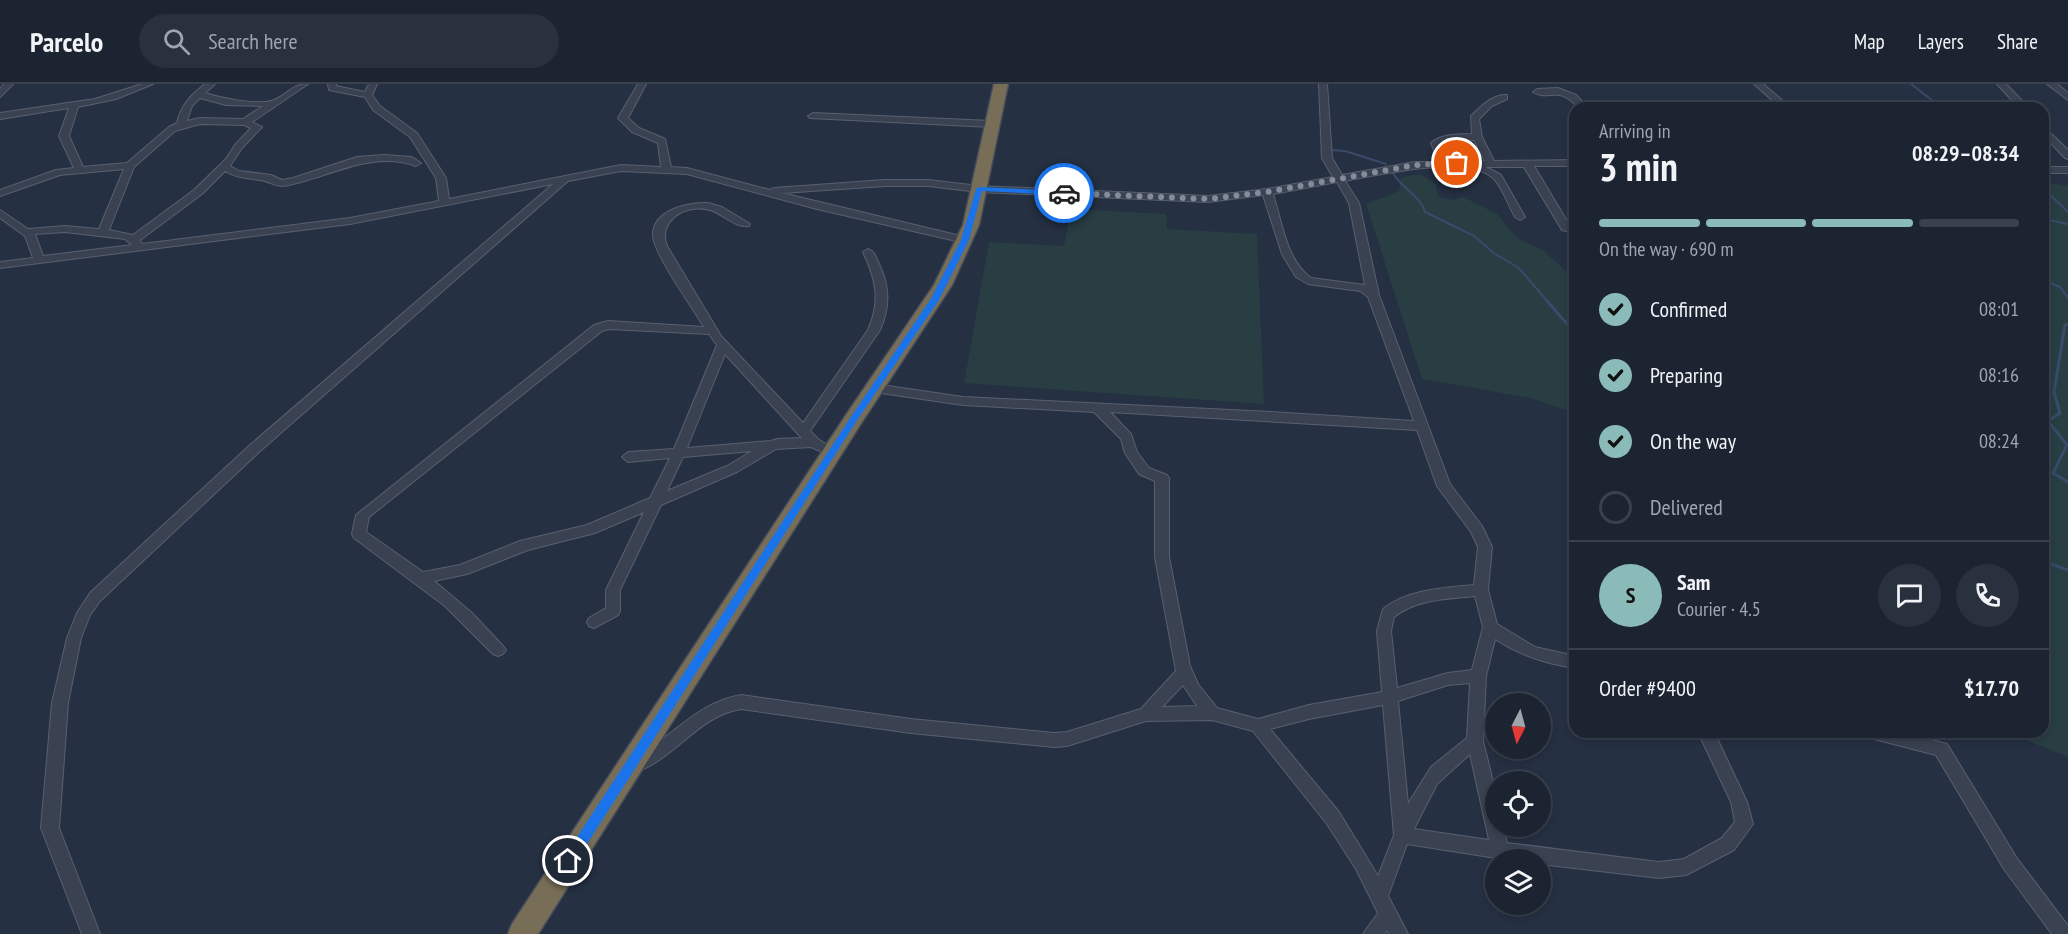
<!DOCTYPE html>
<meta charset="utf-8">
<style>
:root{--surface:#1c2432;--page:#29303e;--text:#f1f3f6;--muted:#a0a4ac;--line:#3a414d;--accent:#8bbbb9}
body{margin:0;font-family:"PT Sans Narrow",sans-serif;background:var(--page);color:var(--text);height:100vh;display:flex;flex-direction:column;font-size:22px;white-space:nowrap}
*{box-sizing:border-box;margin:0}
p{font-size:20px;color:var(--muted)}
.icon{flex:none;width:33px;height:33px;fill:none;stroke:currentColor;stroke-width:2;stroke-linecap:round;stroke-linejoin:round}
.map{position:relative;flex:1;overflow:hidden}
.drawer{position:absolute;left:1569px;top:18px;width:480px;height:636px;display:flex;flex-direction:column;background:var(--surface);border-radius:18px;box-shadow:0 3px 9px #0003,0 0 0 2px var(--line)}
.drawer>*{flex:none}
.needle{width:39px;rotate:186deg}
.fabs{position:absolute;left:1485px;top:609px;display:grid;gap:12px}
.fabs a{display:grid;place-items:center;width:66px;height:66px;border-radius:50%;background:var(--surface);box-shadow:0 3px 9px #0003,0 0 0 2px var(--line);font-size:30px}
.pin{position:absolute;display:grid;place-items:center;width:51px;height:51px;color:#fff;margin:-26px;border:3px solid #fff;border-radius:50%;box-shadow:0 2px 6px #0007}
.courier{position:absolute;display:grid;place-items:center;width:60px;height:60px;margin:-30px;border:4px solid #1a73e8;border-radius:50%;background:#fff;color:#222;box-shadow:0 2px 8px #0007}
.overview em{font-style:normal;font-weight:700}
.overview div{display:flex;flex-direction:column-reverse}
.overview{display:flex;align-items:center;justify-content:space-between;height:102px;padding:0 30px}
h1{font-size:39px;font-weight:700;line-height:45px}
.bar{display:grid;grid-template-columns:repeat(4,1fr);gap:9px 6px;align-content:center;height:72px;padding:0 30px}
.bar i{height:8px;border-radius:4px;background:var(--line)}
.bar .selected{background:var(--accent)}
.bar p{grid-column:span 4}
.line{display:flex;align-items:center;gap:15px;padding:0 30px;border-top:2px solid var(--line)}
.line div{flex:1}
.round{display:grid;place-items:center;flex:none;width:63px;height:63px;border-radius:32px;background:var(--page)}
ol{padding:0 30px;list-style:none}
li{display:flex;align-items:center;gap:18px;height:66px}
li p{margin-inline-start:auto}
li .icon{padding:6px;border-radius:50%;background:var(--accent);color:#111;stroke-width:4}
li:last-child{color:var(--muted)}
li i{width:33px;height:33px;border:3px solid var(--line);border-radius:50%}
header{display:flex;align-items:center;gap:36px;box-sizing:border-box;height:84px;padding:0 30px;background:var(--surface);border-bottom:2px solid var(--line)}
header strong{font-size:28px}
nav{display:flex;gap:33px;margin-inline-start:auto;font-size:21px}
.search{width:420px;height:54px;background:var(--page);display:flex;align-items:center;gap:15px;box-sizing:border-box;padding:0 21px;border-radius:33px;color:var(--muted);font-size:22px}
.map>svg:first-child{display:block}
</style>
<header>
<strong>Parcelo</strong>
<div class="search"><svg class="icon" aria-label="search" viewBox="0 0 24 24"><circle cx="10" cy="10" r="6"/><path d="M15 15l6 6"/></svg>Search here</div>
<nav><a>Map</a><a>Layers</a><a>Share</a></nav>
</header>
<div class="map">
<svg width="2068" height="850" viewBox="0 0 2068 850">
<rect width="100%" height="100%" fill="#253042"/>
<!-- green -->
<path fill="#283e43" d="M1420,90L1436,100L1438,113L1454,116L1463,113L1497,130L1517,154L1543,166L1566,187L1575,186V329L1531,314L1422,295L1366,120L1399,107L1401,93Z
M2043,98L2068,102V673L2006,648H2043Z
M1071,125L1166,130L1167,145L1257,150L1264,320L964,299L989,158L1064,162Z"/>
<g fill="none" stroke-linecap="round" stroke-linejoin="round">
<!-- stream-far1 -->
<path stroke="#394a6a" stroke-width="2" d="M1911,0L1942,24
M1331,66L1345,67L1386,80
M1393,89C1401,104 1421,112 1425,128L1474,152L1495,170L1519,184L1548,218
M2043,104L2068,128
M2043,139L2048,136L2068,140
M2043,196L2060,203L2068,214"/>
<!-- stream -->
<path stroke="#394a6a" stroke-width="3" d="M1547,217L1575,249
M2068,240L2065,241L2054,308L2060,329L2048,337L2067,361L2053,389L2068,398
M2043,477L2068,486"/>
<!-- minor casing -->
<g stroke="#58606f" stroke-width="2">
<path id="minor" d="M4,0H13L0,13V5Z
M142,0H153L116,15L78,23L69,52L83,83L127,79L169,43L177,39C181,21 191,11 205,0H215L205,9C220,14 255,21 271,17C285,14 290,0 308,0L252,38L262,43L242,64L230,82L239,87L271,91L282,96L293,94L357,73L384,71L412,73L421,79L416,82C383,70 350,82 318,93C306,96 294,101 282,102C275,102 268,97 260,96C248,94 236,94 225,87L202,110L140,156L142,160L350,134L439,117L436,94L410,53L373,26L365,13L329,6L328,0H336V2L365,8L369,0H377L372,11L380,22L417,49L446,94L449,115L621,81L661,83L658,59L632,48L618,34L638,0H646L628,34L639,44L665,55L671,83L687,84L770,106L774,104L885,96H928L979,102L1208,112L1267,105L1333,93L1322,74L1319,0H1327L1332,74L1342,91L1415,78H1439L1431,59C1443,49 1457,51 1472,50L1471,32C1481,23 1492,10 1507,11V15L1492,22L1479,35L1482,53L1494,77L1575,76V82H1534L1570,142L1575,143V149L1562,146L1524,83H1486L1501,91L1525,133L1520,136L1515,133C1509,122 1503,106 1495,96C1471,69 1378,91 1345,97L1359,119L1379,211L1450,400L1482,442L1492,463L1488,506L1497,540L1535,563L1575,572V584C1546,580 1519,571 1495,555L1486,592L1483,657L1496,710V742H1503L1507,759L1659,778L1684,775L1722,754L1735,738L1731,718L1698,648H1714L1747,718L1753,740L1734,766L1686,791L1659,794L1540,780V776H1509L1407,760L1388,812L1408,850H1389L1387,846L1384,850H1363L1378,829L1356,785L1327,740L1253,647L1212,636L1146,637L1067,662L1054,663L911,649L741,625C698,632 676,674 636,688L630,686L628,681C633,670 648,666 657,659C685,639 706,617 741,611L911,635L1054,649L1067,648L1141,625L1176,587L1155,473V397L1139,390L1125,369L1121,355L1094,328L963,321L874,308L868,304L870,301L874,300L963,313L1271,328L1414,337L1368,213L1360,207L1308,200L1296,193L1282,170L1263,111L1208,118L979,108L928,102H885L782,109L969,154L970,156L965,159L817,125L687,90L621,87L568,97L259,368L100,517L90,531L81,554L68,619L59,744L100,850H82L41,744L52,619L67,554L77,529L90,509L249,362L553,100L350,140L0,184V178L33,174L25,152L0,134V126L28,145L65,142L99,145L124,85L60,91L0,112V106L56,86L74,84L59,52L69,24L0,35V29L95,15ZM200,14L226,21L263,22L243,35L200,34L187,37L192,22ZM200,40L244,41L251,44L235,61L226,75L194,106L133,151L109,146L134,83L175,47ZM1474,56L1485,77L1448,78L1441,60L1448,57ZM1337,98L1349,119L1365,201L1311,194C1286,176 1282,138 1273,110ZM65,148L125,155L132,161L43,172L35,150ZM1110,328L1417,346L1437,402L1471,448L1478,463L1474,501C1444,504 1408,505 1383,525L1377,547L1382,608L1309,621L1258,635L1217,624L1198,600L1190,582L1169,473V394L1167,391L1149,384L1137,368L1131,350ZM1475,512L1483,543L1472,586L1448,589L1397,604L1391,547L1394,533C1416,515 1448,515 1475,512ZM1470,599L1467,654L1431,683L1408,720L1398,617L1448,601ZM1183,601L1197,622L1162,623ZM1383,621L1394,751L1378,792L1339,728L1270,645L1309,635ZM1470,670L1489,756L1414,745L1437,700Z
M1754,0H1763L1791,24H1781Z
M1997,0H2006L2029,24H2019Z
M2047,0H2057L2068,9V16Z
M1558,4L1576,11L1588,24H1578C1559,0 1549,18 1533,8L1537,5Z
M813,29L991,37L996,40L991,43L810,34L808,32Z
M2043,42L2068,66V75L2065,74L2043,51Z
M2043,83H2068V89H2043Z
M708,119L722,123L750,140L749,142C735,144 723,130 710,126C687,119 657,136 667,162L721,252L803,339L868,246C881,217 876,195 863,168L868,165C874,167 876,173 879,180C890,203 890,223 880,246L810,347L818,355L838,368L832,372L811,363L776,365L737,388L661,421L620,506V527L618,531L594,544L589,542L587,538L589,534L606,524V506L644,428L595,449L528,466L467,490L434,497L472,529L503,562L506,566L503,570L498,572L493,570L445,522L354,454L352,450L356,431L594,241L608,237L704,243C693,224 655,172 653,152C652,126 688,118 708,119ZM609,245L709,250L717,261L674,365L628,368L622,373L628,378L670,374L650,414L587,441L520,457L460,481L423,488L366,448L369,433L602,247ZM725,270L799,351L802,354L777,355L771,357L687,364ZM752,367L727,382L667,407L683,373Z
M1866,648H1902L1947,660L2016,773L2068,842V850H2052L2004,785L1936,671L1874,655L1868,653Z"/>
</g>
<!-- highway casing -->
<g stroke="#454d5c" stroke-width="3">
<path id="highway" d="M994,0H1008L979,141L952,201L860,341L538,850H508L512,840L846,331L934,201L963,141Z"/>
</g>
<!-- minor -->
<use href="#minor" fill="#3a4252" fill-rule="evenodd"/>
<!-- highway -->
<use href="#highway" fill="#786e57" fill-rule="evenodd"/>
</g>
<!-- route -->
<path fill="#1a73e8" d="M979,103L1064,107L1067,109L1064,111L982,107L969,156L939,216L856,338L573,782H564L562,777L564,773L850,334L930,216L961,156L976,105Z"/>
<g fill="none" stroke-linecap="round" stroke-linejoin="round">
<!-- done -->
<path stroke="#848c9c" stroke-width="6" stroke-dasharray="0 10.8" d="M1064,109L1208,115L1267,108L1415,81L1457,79"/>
</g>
</svg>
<div class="fabs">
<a><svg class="needle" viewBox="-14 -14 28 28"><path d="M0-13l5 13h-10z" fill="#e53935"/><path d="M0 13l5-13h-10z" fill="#a0a4ac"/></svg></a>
<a><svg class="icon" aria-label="locate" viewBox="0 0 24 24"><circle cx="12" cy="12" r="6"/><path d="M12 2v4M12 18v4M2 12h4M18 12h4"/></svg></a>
<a><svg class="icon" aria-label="layers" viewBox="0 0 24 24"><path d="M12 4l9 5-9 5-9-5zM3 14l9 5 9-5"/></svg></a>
</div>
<div class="pin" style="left:1457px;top:79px;background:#ea580c"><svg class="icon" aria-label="bag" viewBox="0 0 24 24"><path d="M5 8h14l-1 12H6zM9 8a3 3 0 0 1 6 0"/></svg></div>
<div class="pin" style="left:568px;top:777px;background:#1f2937"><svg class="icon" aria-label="home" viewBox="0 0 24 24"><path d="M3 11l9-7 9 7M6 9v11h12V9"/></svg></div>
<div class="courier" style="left:1064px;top:109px"><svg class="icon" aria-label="car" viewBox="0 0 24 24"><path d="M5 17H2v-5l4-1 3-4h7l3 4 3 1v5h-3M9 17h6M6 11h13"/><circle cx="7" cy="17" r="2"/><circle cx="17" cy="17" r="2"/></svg></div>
<section class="drawer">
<div class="overview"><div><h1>3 min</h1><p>Arriving in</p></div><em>08:29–08:34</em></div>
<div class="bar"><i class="selected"></i><i class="selected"></i><i class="selected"></i><i></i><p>On the way · 690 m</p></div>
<ol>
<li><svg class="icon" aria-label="check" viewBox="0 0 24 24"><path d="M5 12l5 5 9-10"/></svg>Confirmed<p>08:01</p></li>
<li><svg class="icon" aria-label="check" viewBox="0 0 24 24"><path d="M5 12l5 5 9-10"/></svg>Preparing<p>08:16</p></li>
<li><svg class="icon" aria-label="check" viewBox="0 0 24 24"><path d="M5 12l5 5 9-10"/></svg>On the way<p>08:24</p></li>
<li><i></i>Delivered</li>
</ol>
<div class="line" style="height:108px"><b class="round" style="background:var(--accent);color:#111">S</b><div><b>Sam</b><p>Courier · 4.5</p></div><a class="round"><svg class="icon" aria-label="chat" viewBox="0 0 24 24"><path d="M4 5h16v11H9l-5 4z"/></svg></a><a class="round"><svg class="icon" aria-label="phone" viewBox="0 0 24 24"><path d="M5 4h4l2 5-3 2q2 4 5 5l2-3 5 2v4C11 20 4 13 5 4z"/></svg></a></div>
<div class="line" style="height:78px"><div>Order #9400</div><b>$17.70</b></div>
</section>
</div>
